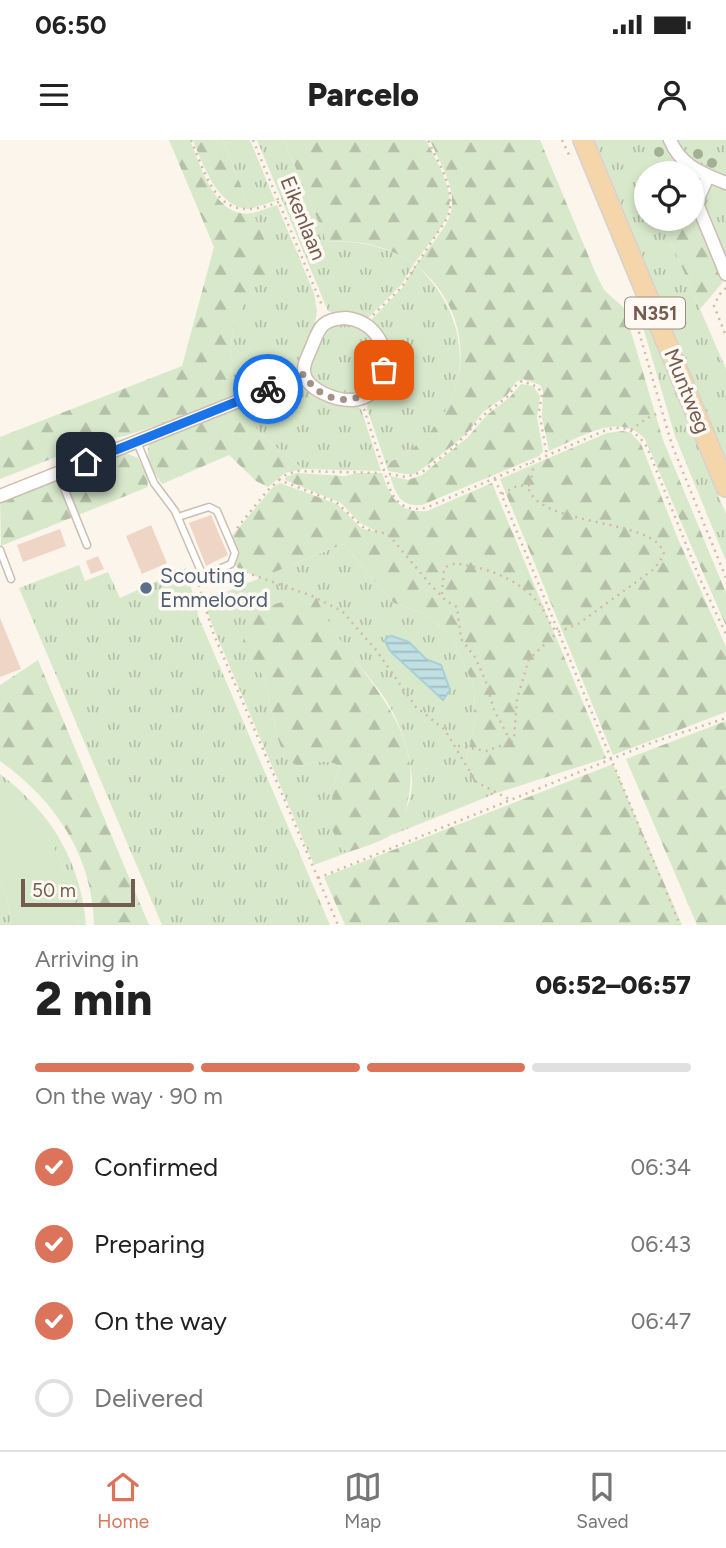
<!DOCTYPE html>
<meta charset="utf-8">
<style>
:root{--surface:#fff;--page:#f2f2f2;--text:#222;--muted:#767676;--line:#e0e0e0;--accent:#db745b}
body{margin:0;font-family:Figtree,sans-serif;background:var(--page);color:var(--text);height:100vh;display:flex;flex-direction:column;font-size:26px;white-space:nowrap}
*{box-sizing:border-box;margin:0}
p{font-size:23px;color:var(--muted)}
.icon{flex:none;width:38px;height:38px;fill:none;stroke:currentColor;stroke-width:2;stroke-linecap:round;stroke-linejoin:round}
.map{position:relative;height:785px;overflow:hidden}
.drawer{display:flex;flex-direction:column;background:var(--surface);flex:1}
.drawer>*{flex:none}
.buttons{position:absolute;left:634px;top:21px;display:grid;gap:14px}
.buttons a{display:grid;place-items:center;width:70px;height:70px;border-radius:50%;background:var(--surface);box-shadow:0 4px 10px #0003;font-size:35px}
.scale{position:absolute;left:21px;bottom:18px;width:114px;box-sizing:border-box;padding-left:7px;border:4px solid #755c50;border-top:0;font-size:19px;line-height:24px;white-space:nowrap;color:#755c50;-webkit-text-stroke:5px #fef9f2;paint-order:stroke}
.pin{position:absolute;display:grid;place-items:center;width:60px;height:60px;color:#fff;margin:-30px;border-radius:14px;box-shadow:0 4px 10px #0006}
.courier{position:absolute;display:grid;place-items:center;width:70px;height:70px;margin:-35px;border:5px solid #1a73e8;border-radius:50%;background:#fff;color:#222;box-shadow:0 2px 9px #0007}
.summary em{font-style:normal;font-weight:800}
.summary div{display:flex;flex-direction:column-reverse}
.summary{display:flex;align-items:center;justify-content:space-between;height:119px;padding:0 35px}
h1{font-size:46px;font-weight:800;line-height:52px}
.bar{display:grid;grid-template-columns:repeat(4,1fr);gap:10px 7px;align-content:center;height:84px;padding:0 35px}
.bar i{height:9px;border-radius:5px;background:var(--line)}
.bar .on{background:var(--accent)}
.bar p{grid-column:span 4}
ol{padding:0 35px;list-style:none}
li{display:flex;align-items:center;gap:21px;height:77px}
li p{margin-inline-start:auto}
li .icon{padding:7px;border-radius:50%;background:var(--accent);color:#fff;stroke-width:4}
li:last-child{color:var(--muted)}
li i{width:38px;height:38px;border:4px solid var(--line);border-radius:50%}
.status{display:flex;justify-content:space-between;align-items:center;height:49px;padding:0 35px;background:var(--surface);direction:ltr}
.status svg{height:19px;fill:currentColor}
header{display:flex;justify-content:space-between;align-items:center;height:91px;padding:0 35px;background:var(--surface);font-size:32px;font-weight:800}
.tab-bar{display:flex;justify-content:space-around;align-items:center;height:98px;border-top:2px solid var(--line);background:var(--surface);font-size:19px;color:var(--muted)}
.tab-bar a{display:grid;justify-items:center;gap:4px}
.tab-bar .on{color:var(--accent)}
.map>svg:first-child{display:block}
</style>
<div class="status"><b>06:50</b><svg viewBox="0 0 49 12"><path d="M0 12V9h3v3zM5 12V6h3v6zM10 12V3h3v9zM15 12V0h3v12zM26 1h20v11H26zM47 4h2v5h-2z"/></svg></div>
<header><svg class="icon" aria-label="menu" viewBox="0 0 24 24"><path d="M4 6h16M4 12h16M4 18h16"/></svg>Parcelo<svg class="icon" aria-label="person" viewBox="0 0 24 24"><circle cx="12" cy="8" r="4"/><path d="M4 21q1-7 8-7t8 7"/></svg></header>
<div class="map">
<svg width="726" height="785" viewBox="0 0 726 785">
<defs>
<pattern id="grass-tufts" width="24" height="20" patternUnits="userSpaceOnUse" patternTransform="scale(1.75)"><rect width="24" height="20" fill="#d8e9cb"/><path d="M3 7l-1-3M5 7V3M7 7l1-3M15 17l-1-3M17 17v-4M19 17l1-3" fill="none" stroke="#b4c0a7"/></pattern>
<pattern id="forest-firs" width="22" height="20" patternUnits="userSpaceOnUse" patternTransform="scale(1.75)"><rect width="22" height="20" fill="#d8e9cb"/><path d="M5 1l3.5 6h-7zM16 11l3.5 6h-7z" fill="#b4c0a7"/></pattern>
<pattern id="water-rules" width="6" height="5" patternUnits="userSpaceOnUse" patternTransform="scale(1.75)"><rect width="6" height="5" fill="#c1e0e4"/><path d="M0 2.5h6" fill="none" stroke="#a1b9bb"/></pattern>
</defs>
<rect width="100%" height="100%" fill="#fbf5ec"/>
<!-- grass -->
<path fill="url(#grass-tufts)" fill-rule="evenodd" d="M223,0H250L275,61L250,69Z
M257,0H284L327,102C361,100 386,106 414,124L401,145L365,181L328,171Z
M595,0H663L674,22L687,33H646V79H661L726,229V322Z
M677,0H726V35L689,19Z
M712,45L726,50V118L704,64Z
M277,65L314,153L317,171L314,190L298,227L291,234L237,259C222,203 233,164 274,124L253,73Z
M416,125C485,189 471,285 386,324L367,269L368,260L388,227L368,183L402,148Z
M636,155L726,374V421L675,296L644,191Z
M355,183L378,204C381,239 381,244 347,257L317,244L309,230C319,196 316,184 355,183Z
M292,245C309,244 349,258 361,269L381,331L303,329L260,294L241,266Z
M343,404L394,463L425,474L452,497L474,547L475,583L465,626L475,643L497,653L392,695C403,679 413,659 412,640C410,607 396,570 375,545C352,515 330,492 316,456L255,524L264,537L278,599L299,627C314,622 327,617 340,627L334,644L340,708L349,712L314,725L211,482L204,461ZM392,496L409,502L426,519L441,525L450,550H431L387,507V497Z
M79,425L85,441L108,432L120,458L186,428L199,478L330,785H162L19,448Z
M0,634C51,672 81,722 86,785H79C68,723 48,686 0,645Z
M0,739L8,762L11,785H0Z"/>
<!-- forest -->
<path fill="url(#forest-firs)" d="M169,0H190C201,27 216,80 253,73L275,125C233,164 222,203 237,259L125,296L94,302L0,339V297L182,226L214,107Z
M193,0H223L250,69C218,69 203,25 193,0Z
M284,0H426C437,23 458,53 446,78C438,95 424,109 414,124C385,105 361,100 327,102Z
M430,0H540L596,134L604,150L624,168L663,300L726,453V486L645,299C619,270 578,299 549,311L542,277L543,251L540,245L523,239L516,242L507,255L483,272L468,292L452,306L422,329L414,334H405L388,331L386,324C468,287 489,185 416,125C426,111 437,99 446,84C463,57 441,26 430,0Z
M691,68L723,142L700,169L661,79H691Z
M521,244L533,246L540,256L537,277L543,311L539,316L422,365C400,367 396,354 390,336L408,340L422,335L468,297L487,275L510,257Z
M241,266L260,294L303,329L285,333L268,347L256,341L229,315L162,344C154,333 142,315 151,301Z
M623,291L631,293L641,304L678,399L726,507V572L613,615L500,339L607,293Z
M123,312L138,318L147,335L148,347L1,406L0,361Z
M296,333L345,336L358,333H382C390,357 399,374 427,371L492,343L606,618L497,653L475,643L465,626L475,583L474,547L452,497L425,474L394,463L343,404L260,438L238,428L235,424L239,414L232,396L273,347L280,343L337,364L362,389L376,391L360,383L341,363L285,340L286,337Z
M310,453L316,456C343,525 426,576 408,660C406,671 402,685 393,693C385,701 360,708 349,712L340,708L329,682L334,644L340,627C327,617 314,622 299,627L285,618L278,599L264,537L242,506L248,479L263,468Z
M38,520L149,785H94C93,716 55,660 0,621V545Z
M726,581V785H697L626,619Z
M613,624L682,785H345L324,737Z"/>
<!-- park -->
<path fill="#d8e9cb" d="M0,645C46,682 70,727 79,785H11L8,762L0,739Z"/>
<!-- water -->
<path fill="url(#water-rules)" stroke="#a8d0d5" stroke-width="2" d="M392,496L409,502L426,519L441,525L450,550L443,560L390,511L385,501L387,497Z"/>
<!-- building -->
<path fill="#efd5c5" d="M211,375L228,415L206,426L189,383Z
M151,385L167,423L142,434L126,396Z
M60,389L66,406L23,422L17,405Z
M98,416L104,429L91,434L86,421Z
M0,478L21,529L0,537Z"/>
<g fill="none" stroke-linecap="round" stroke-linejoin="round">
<!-- service casing -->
<g stroke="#cdbdb2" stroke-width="9">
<path id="service" d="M137,302L154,343L175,371L203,436L231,424L235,413L217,371L209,367L178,377
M58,333L87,405
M0,410L11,439"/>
</g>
<!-- minor casing -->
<g stroke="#cdbdb2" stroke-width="15">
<path id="minor" d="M670,0C681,26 701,33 726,43
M708,36L699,57L698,66L726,134
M346,178C397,184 397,256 353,260C337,261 306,250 304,232C303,225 307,218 310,211C319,190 319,179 346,178Z
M0,356L304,235"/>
</g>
<!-- primary casing -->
<g stroke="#d8d1ce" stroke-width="22">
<path id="primary" d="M583,0L726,347"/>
</g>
<!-- path -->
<path stroke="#d4b8a8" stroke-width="2.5" stroke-dasharray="2 5" stroke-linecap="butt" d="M191,0C211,48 219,85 279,62
M253,0L323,168
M562,0L571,19
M726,148L719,155L714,166L726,196
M631,165L672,305L726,438
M373,175L401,148L448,77C457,50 439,25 428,0
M364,269L391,352C399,367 411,372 428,367L606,290C625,284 636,291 647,307L700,439L726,494
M631,290L647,278L661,272
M389,334L406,337L422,332L454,307L485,274L507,257L517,244L522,241L538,247L542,255L539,271L547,316
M495,339L680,785
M279,340L287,334L298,331L381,333
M502,354L517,346L530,345
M237,388L267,351L279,340L336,362L365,389L388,394L429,443L445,460L457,467L461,499L475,517L486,542L494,570L511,602L486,611L454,605
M239,430L312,456L342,471L376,510L416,567L445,590L476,642L509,659
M199,445L212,490L338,785
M442,454L444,429C453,421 459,424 470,426C497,431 524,444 541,466C546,474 549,483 555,490
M511,602L514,599L517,559L529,519L558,492L578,484L654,429L664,415C659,378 545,388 529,350L533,330L531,323
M318,738L651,603L726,578"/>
<!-- service -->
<use href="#service" stroke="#fff" stroke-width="6"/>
<!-- minor -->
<use href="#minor" stroke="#fff" stroke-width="12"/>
<!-- primary -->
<use href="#primary" stroke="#f4d6aa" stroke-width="19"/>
</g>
<!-- trees -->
<g fill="#a1b192">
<circle cx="659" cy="12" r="5"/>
<circle cx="698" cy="14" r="5"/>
<circle cx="712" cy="23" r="5"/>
</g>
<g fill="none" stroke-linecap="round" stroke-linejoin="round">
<!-- done -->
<path stroke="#a49287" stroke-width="7" stroke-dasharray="0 12.6" d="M268,249L304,234C323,269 370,268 384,230"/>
<!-- route -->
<path stroke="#1a73e8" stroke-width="9" d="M86,322L268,249"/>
</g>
<!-- markers -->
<circle fill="#5c6f8a" stroke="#fef9f2" stroke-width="2.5" cx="146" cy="448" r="7"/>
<g text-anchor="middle" stroke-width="7" stroke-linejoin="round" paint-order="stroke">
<!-- shield labels -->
<rect fill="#fef9f2" stroke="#9e8b81" stroke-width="2" x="625" y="157.5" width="60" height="31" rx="5"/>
<g font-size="19" font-weight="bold" fill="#755c50">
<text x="655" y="180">N351</text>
</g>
<!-- street labels -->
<g font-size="21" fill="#755c50" stroke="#fef9f2">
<text transform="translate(303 78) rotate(68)" y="7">Eikenlaan</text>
<text transform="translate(687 251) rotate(68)" y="7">Muntweg</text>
</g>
<!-- service labels -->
<g font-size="21" fill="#4e5e75" stroke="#fef9f2" text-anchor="start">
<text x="160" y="443">Scouting<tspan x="160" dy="24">Emmeloord</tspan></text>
</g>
</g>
</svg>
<div class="buttons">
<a><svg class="icon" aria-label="locate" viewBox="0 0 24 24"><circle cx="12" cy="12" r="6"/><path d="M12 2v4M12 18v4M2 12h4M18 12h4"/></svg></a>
</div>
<div class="scale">50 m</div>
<div class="pin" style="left:384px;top:230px;background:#ea580c"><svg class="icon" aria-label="bag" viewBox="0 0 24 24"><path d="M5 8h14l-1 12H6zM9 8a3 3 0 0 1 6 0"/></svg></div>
<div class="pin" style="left:86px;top:322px;background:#1f2937"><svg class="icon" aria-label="home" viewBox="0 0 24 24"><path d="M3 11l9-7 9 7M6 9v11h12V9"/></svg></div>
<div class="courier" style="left:268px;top:249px"><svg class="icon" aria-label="bike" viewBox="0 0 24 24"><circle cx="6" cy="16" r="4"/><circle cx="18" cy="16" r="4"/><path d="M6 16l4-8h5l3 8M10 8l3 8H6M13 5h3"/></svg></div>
</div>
<section class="drawer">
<div class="summary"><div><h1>2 min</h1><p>Arriving in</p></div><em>06:52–06:57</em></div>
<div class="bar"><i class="on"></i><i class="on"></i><i class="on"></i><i></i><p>On the way · 90 m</p></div>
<ol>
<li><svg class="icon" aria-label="check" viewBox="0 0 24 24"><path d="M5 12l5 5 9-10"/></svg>Confirmed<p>06:34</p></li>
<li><svg class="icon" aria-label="check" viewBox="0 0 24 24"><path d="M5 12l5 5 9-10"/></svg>Preparing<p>06:43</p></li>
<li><svg class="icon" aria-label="check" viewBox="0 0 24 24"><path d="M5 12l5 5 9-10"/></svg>On the way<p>06:47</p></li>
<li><i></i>Delivered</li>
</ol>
</section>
<nav class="tab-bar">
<a class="on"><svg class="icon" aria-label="home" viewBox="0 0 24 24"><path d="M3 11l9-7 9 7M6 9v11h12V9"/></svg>Home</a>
<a><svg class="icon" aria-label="map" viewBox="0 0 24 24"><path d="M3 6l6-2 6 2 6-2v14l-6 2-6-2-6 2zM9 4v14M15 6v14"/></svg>Map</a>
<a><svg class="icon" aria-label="saved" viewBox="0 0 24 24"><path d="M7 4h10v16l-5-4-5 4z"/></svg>Saved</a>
</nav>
